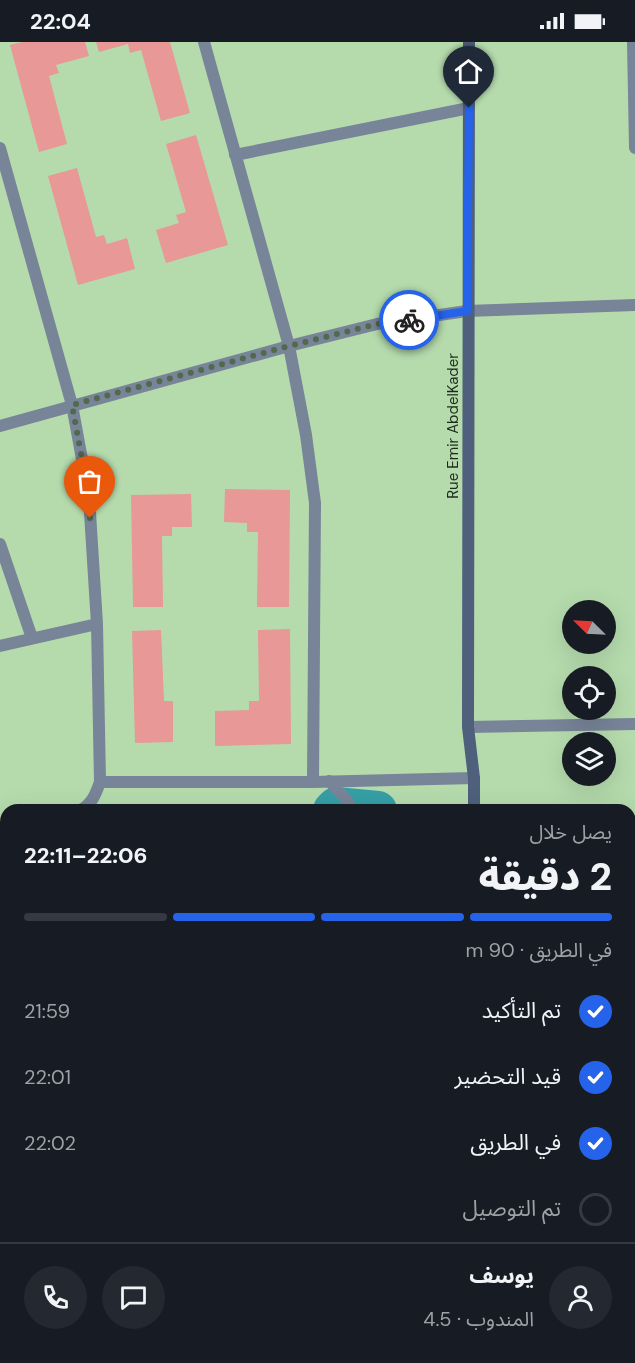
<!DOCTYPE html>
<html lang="ar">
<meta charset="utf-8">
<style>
:root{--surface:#171b24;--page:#242831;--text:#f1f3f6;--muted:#9ea1a6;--line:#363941;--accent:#2563eb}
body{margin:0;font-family:"DM Sans","Noto Sans Arabic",sans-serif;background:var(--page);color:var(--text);direction:rtl;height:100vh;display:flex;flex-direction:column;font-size:22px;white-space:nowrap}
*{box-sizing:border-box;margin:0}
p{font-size:20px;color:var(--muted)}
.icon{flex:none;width:33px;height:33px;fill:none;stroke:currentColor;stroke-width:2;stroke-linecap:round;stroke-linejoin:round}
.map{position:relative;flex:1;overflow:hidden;direction:ltr}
.panel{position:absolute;left:0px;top:762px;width:636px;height:560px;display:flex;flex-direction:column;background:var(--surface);border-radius:18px 18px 0 0;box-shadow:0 6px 24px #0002;direction:rtl}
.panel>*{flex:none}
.needle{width:39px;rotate:294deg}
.buttons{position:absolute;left:562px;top:558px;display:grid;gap:12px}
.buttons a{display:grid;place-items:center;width:54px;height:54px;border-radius:50%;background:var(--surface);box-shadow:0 6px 24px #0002;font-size:30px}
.pin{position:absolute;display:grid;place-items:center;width:51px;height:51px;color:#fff;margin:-62px -26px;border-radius:50% 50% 50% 0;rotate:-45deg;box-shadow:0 0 6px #0007}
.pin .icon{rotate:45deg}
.courier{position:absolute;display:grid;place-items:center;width:60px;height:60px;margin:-30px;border:4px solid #2563eb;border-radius:50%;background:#fff;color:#222;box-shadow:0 2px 8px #0007}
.head em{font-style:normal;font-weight:800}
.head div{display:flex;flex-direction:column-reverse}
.head{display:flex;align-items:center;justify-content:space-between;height:102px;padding:0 24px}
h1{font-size:39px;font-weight:800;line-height:45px}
.bar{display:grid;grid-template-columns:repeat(4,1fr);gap:9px 6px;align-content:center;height:72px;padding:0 24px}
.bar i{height:8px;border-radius:4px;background:var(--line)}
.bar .current{background:var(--accent)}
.bar p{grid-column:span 4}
.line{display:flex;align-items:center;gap:15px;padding:0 24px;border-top:2px solid var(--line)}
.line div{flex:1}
.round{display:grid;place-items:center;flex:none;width:63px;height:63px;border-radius:32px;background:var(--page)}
ol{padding:0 24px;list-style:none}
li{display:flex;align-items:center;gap:18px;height:66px}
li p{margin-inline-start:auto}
li .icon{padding:6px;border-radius:50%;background:var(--accent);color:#fff;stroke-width:4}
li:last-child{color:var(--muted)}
li i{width:33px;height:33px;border:3px solid var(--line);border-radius:50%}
.status{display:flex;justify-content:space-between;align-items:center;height:42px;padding:0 30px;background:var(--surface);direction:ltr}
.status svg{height:16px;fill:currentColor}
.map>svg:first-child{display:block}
</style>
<div class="status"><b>22:04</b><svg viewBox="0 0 49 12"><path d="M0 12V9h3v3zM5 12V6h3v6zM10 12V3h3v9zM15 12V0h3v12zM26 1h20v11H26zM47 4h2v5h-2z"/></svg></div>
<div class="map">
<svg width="635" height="1321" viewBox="0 0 635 1321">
<rect width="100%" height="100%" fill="#b5dbad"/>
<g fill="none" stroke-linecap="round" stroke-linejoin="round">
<!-- river -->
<path stroke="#359fa5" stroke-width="38" d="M332,768L336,764L378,768
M630,861H635
M0,941L6,943"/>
</g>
<!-- building -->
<path fill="#e79897" d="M22,0H85L89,14L56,23L59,31L49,34L67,102L39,110L10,3Z
M96,0H170L190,71L161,79L141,8L130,11L128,2L99,10Z
M196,93L228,203L166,221L156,188L179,181L176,173L186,170L166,102Z
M77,126L96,195L104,193L107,202L127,196L135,227L78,243L48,134Z
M225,447L290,448L289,565H257L258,490H247V481L224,480Z
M191,452L192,485H172V494H162L163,565H133L131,453Z
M290,587L291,702L215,704V669L249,668V659H259L258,588Z
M161,588L164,659H173V700L135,701L132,589Z"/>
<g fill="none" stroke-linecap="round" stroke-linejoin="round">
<!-- minor -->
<path stroke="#788498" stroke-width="12" d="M204,0L289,304L306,393L315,461L313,740
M633,0L635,106
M0,106L72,363L89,455L97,582L100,740C96,751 92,763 80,768
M235,113L469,66
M0,502L32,596
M0,604L97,582
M468,685L635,682
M329,739L346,757L352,768
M100,740H313L474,736
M0,786L6,806
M630,1105H635
M19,1321V1316
M226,1321V1316
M347,1321V1316"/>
<!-- tertiary -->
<path stroke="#788498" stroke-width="12" d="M0,384L289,304L377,282L467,269L635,263"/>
<!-- secondary -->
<path stroke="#4f607c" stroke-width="12" d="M469,0L468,685L474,736V768
M479,1316V1321"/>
</g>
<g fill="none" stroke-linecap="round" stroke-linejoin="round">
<!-- done -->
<path stroke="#52694d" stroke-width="6" stroke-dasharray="0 10.8" d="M90,476L89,455L72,363L289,304L377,282L409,278"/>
<!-- route -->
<path stroke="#2563eb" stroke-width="8" d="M409,278L467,269L469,66"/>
</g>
<g text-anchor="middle" stroke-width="4.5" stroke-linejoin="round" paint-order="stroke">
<!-- street labels -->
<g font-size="15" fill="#1c2b19" stroke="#b5dbad">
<text transform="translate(453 384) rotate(-90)" y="5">Rue Emir AbdelKader</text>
</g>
</g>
</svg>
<div class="buttons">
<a><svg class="needle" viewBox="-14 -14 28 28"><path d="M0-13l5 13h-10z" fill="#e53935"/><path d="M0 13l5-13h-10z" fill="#9ea1a6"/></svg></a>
<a><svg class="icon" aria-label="locate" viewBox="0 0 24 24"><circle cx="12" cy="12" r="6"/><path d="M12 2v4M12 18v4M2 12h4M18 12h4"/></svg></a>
<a><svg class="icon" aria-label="layers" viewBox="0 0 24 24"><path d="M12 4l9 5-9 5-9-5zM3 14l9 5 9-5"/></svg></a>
</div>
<div class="pin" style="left:90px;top:476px;background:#ea580c"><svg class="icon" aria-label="bag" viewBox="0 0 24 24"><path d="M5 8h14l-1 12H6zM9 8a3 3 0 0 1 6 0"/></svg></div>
<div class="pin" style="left:469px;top:66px;background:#1f2937"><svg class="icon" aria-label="home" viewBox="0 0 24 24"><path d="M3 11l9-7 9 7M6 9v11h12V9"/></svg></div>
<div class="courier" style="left:409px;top:278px"><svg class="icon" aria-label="bike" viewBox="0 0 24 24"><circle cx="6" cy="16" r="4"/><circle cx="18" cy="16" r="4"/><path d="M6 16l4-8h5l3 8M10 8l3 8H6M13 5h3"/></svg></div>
<section class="panel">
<div class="head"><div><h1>2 دقيقة</h1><p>يصل خلال</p></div><em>22:06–22:11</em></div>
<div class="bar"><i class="current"></i><i class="current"></i><i class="current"></i><i></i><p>في الطريق · 90 m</p></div>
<ol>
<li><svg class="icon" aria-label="check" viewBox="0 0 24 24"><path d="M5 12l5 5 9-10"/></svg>تم التأكيد<p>21:59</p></li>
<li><svg class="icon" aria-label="check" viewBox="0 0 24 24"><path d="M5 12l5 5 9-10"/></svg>قيد التحضير<p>22:01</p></li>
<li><svg class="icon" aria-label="check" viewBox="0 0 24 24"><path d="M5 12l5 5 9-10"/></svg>في الطريق<p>22:02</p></li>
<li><i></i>تم التوصيل</li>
</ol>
<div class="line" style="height:108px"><a class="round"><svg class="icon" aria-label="person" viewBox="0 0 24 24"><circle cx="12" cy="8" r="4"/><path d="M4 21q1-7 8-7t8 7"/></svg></a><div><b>يوسف</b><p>المندوب · 4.5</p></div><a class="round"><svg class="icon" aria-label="chat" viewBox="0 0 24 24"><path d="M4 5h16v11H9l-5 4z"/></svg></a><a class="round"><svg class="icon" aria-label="phone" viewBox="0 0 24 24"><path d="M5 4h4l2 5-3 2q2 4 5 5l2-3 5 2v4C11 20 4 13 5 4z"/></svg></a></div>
</section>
</div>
